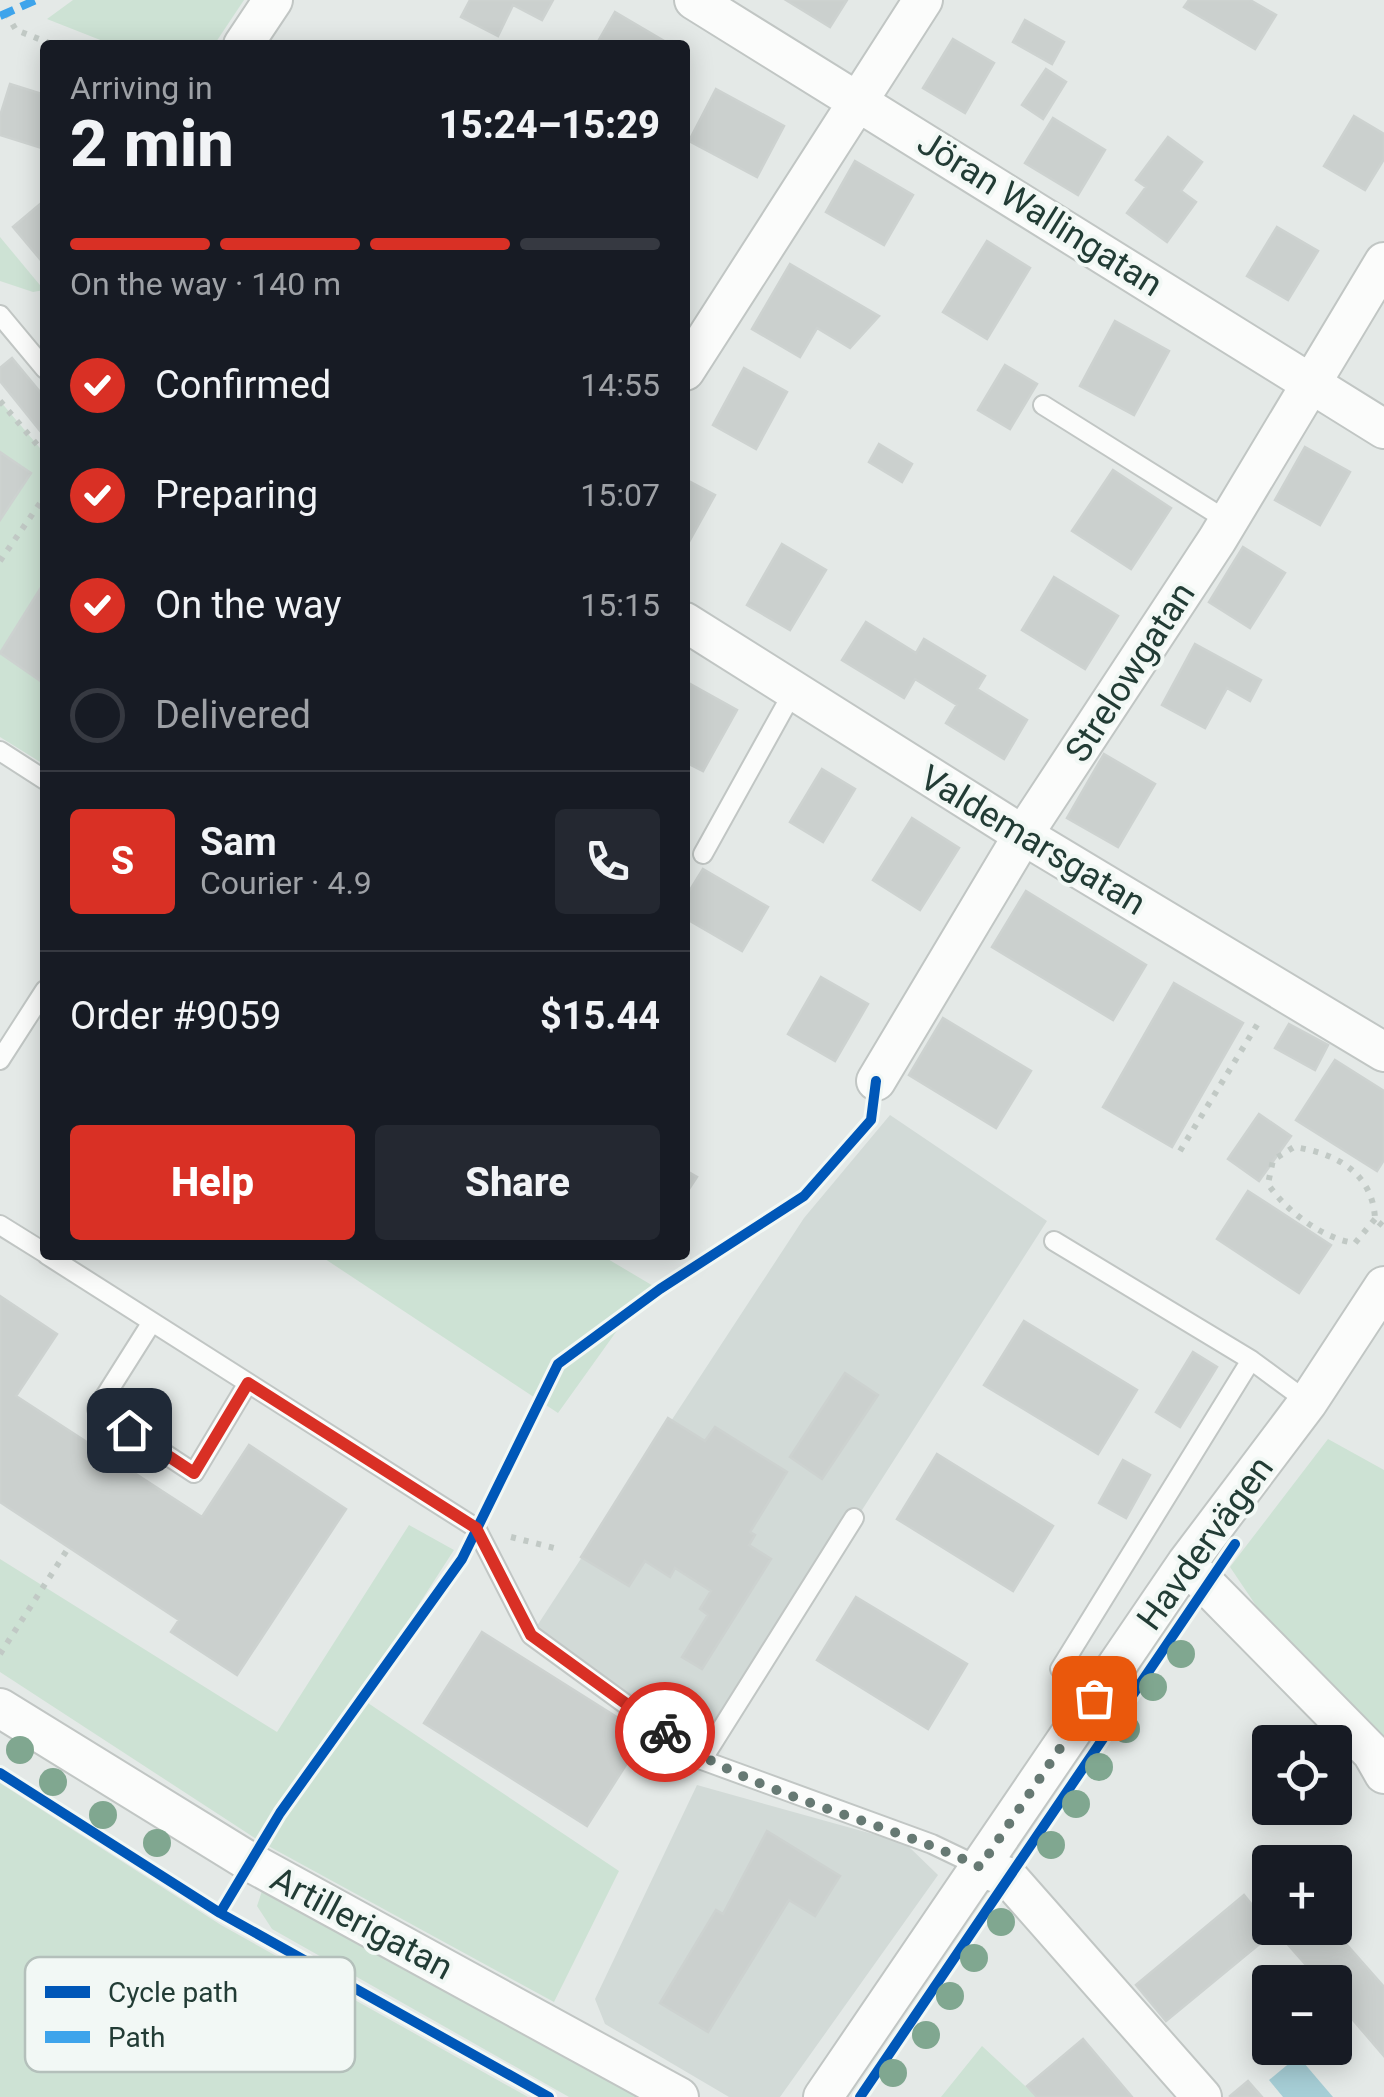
<!DOCTYPE html>
<meta charset="utf-8">
<style>
:root{--surface:#171b24;--page:#242831;--text:#f1f3f6;--muted:#9ea1a6;--line:#363941;--accent:#d93025}
body{margin:0;font-family:Roboto,sans-serif;background:var(--page);color:var(--text);height:100vh;display:flex;flex-direction:column;font-size:38px;white-space:nowrap}
*{box-sizing:border-box;margin:0}
p{font-size:32px;color:var(--muted)}
.icon{flex:none;width:55px;height:55px;fill:none;stroke:currentColor;stroke-width:2;stroke-linecap:round;stroke-linejoin:round}
.map{position:relative;flex:1;overflow:hidden}
.sheet{position:absolute;left:40px;top:40px;width:650px;height:1220px;display:flex;flex-direction:column;background:var(--surface);border-radius:10px;box-shadow:0 5px 25px #0003}
.sheet>*{flex:none}
.buttons{position:absolute;left:1252px;top:1725px;display:grid;gap:20px}
.buttons a{display:grid;place-items:center;width:100px;height:100px;border-radius:10px;background:var(--surface);box-shadow:0 5px 25px #0003;font-size:50px}
.pin{position:absolute;display:grid;place-items:center;width:85px;height:85px;color:#fff;margin:-42px;border-radius:20px;box-shadow:0 5px 15px #0006}
.courier{position:absolute;display:grid;place-items:center;width:100px;height:100px;margin:-50px;border:8px solid #d93025;border-radius:50%;background:#fff;color:#222;box-shadow:0 2px 12px #0007}
.overview em{font-style:normal;font-weight:800}
.overview div{display:flex;flex-direction:column-reverse}
.overview{display:flex;align-items:center;justify-content:space-between;height:170px;padding:0 30px}
h1{font-size:65px;font-weight:800;line-height:75px}
.bar{display:grid;grid-template-columns:repeat(4,1fr);gap:15px 10px;align-content:center;height:120px;padding:0 30px}
.bar i{height:12px;border-radius:8px;background:var(--line)}
.bar .current{background:var(--accent)}
.bar p{grid-column:span 4}
.line{display:flex;align-items:center;gap:25px;padding:0 30px;border-top:2px solid var(--line)}
.line div{flex:1}
.round{display:grid;place-items:center;flex:none;width:105px;height:105px;border-radius:10px;background:var(--page)}
ol{padding:0 30px;list-style:none}
li{display:flex;align-items:center;gap:30px;height:110px}
li p{margin-inline-start:auto}
li .icon{padding:10px;border-radius:50%;background:var(--accent);color:#fff;stroke-width:4}
li:last-child{color:var(--muted)}
li i{width:55px;height:55px;border:5px solid var(--line);border-radius:50%}
.action{display:flex;gap:20px;margin-top:auto;padding:20px 30px}
.action a{flex:1;height:115px;border-radius:10px;background:var(--accent);color:#fff;font-size:40px;font-weight:800;line-height:115px;text-align:center}
.action a+a{background:var(--page);color:var(--text)}
.map>svg:first-child{display:block}
</style>
<div class="map">
<svg width="1384" height="2097" viewBox="0 0 1384 2097">
<rect width="100%" height="100%" fill="#e4e9e7"/>
<!-- built -->
<path fill="#d2dad7" d="M890,1115L1047,1221L702,1760L531,1635L804,1218Z
M697,1785L905,1843L938,1875L780,2097H729L605,2024L595,1999Z"/>
<!-- green -->
<path fill="#cde2d4" d="M73,0H244L214,45H113L47,19Z
M0,237L44,290L33,292L0,281Z
M0,401L45,454V765L0,737Z
M319,1255H601L655,1287L641,1297L558,1413Z
M1328,1439L1384,1470V1752L1261,1613L1230,1567Z
M409,1525L454,1550L359,1697L619,1871L554,2002L261,1842L0,1672V1559L277,1732Z
M0,1783L221,1925L528,2097H0Z
M262,1891L639,2097H569L272,1929L257,1906Z
M982,2046L1037,2097H941Z"/>
<!-- water -->
<path fill="#a6ced6" d="M1298,2056L1333,2097H1283L1269,2080Z"/>
<!-- building -->
<path fill="#cbd0ce" stroke="#cdd2d0" stroke-width="2.5" d="M470,0H553L542,20L513,5L498,36L461,17Z
M786,0H847L830,27Z
M1189,0H1250L1276,15L1255,49L1184,7Z
M615,12L671,45H596Z
M1025,20L1064,42L1052,64L1013,42Z
M953,39L994,63L965,113L923,88Z
M1046,69L1066,82L1043,119L1022,105Z
M10,84L45,95V149L0,135V116Z
M716,89L784,126L757,177L689,141Z
M1354,116L1384,134V159L1365,190L1324,166Z
M1053,118L1105,150L1078,195L1025,163Z
M1168,137L1202,162L1181,191L1196,202L1167,242L1127,213L1146,187L1136,180Z
M855,161L913,195L884,245L826,212Z
M45,200V265L13,227Z
M1277,227L1318,251L1288,300L1247,276Z
M987,241L1030,268L987,339L943,312Z
M790,264L879,316L850,348L817,328L800,357L752,329Z
M1115,321L1169,351L1134,415L1080,386Z
M12,358L45,398V437L0,381V368Z
M1005,365L1037,384L1010,429L978,410Z
M744,368L787,392L756,449L713,425Z
M879,444L912,464L902,482L869,462Z
M1305,447L1350,472L1320,525L1275,500Z
M0,452L31,473L0,520Z
M1113,470L1171,508L1131,569L1072,531Z
M685,479L715,495L685,549Z
M782,544L826,570L790,630L747,605Z
M1243,547L1285,573L1250,628L1209,602Z
M1054,577L1118,616L1085,669L1022,630Z
M45,581V684L0,653Z
M866,622L916,653L924,639L985,676L977,689L1027,720L1004,759L946,723L957,705L915,679L904,698L842,660Z
M1195,644L1261,680L1250,701L1227,688L1205,728L1162,705Z
M685,681L737,710L703,771L685,762Z
M1104,754L1155,784L1118,847L1067,818Z
M822,769L855,789L823,842L790,822Z
M912,818L959,848L920,910L873,880Z
M703,869L768,907L742,951L685,918V898Z
M1026,891L1146,965L1113,1020L992,947Z
M821,977L868,1004L835,1061L788,1034Z
M1174,983L1243,1023L1172,1147L1103,1107Z
M943,1018L1031,1071L996,1128L909,1075Z
M1289,1024L1328,1045L1315,1070L1275,1048Z
M1335,1060L1384,1091V1160L1377,1171L1296,1120Z
M1259,1114L1291,1136L1259,1181L1228,1159Z
M685,1170L697,1177L685,1195Z
M1248,1191L1331,1245L1299,1293L1217,1239Z
M0,1296L57,1334L16,1396L202,1517L249,1445L346,1509L237,1675L171,1632L179,1620L0,1502Z
M1024,1321L1137,1390L1098,1454L984,1385Z
M1193,1352L1217,1367L1180,1427L1156,1412Z
M845,1373L878,1395L822,1479L790,1457Z
M668,1418L705,1441L715,1427L787,1472L750,1532L755,1535L749,1545L771,1559L702,1669L682,1657L708,1615L700,1609L711,1591L675,1568L670,1577L645,1561L629,1586L581,1557Z
M937,1454L1053,1526L1013,1591L897,1519Z
M1123,1460L1150,1475L1126,1518L1099,1503Z
M856,1597L967,1664L928,1729L817,1660Z
M482,1632L645,1735L587,1826L424,1723Z
M767,1831L840,1876L815,1916L789,1900L708,2032L660,2003L716,1910L723,1914Z
M1244,1895L1274,1932L1166,2021L1136,1985Z
M1296,1928H1332L1384,1987V2056L1335,1999V1982H1321L1283,1939Z
M1083,2039L1132,2097H1037L1027,2086Z
M1248,2081L1262,2097H1231L1230,2096Z"/>
<g fill="none" stroke-linecap="round" stroke-linejoin="round">
<!-- lane casing -->
<g stroke="#c1c6c4" stroke-width="22">
<path id="lane" d="M0,315L45,369
M1043,405L1228,521
M0,751L45,780
M703,854L793,692
M0,1060L45,990
M0,1225L45,1253
M1054,1241L1251,1360
M47,1255L476,1528L531,1635L702,1760L932,1844L980,1867
M152,1322L97,1409L194,1473L248,1383
M1094,1699L1060,1669L1251,1360L1308,1402
M702,1760L854,1518"/>
</g>
<!-- street casing -->
<g stroke="#c1c6c4" stroke-width="42">
<path id="street" d="M694,0L1384,429
M243,45L273,0
M685,371L923,0
M685,622L1023,835L1384,1052
M876,1081L1023,835L1217,540L1384,262
M1186,1564L1372,1753L1384,1774
M0,1708L250,1862L679,2097
M980,1867L1008,1877L1202,2097
M823,2097L1186,1564L1308,1402L1384,1286"/>
</g>
<!-- path -->
<path stroke="#c1c9c5" stroke-width="6" stroke-dasharray="5 8" stroke-linecap="butt" d="M6,13L16,30L54,45
M0,401L45,454
M0,561L45,496
M1180,1151L1260,1020
M1375,1219L1355,1243C1323,1239 1286,1211 1268,1184L1273,1160L1294,1147C1336,1153 1373,1173 1375,1219L1384,1227
M511,1537L554,1548
M0,1654L69,1547"/>
<!-- lane -->
<use href="#lane" stroke="#fbfcfb" stroke-width="18"/>
<!-- street -->
<use href="#street" stroke="#fbfcfb" stroke-width="38"/>
<!-- quiet -->
<path stroke="#3ea4eb" stroke-width="8" stroke-dasharray="15 8" stroke-linecap="butt" d="M0,16L36,0"/>
<!-- cycleway casing -->
<g stroke="#f2f8f5" stroke-width="16">
<path id="cycleway" d="M0,1773L220,1913L549,2097
M220,1913L280,1813L462,1559L558,1364L660,1289L804,1196L871,1120L876,1081
M860,2097L1235,1544"/>
</g>
<!-- cycleway -->
<use href="#cycleway" stroke="#0057b8" stroke-width="10"/>
</g>
<!-- trees -->
<g fill="#80a790">
<circle cx="1181" cy="1654" r="14"/>
<circle cx="1153" cy="1687" r="14"/>
<circle cx="1126" cy="1729" r="14"/>
<circle cx="20" cy="1750" r="14"/>
<circle cx="1099" cy="1767" r="14"/>
<circle cx="53" cy="1782" r="14"/>
<circle cx="1076" cy="1804" r="14"/>
<circle cx="103" cy="1815" r="14"/>
<circle cx="157" cy="1843" r="14"/>
<circle cx="1051" cy="1845" r="14"/>
<circle cx="1001" cy="1922" r="14"/>
<circle cx="974" cy="1958" r="14"/>
<circle cx="950" cy="1996" r="14"/>
<circle cx="926" cy="2035" r="14"/>
<circle cx="893" cy="2073" r="14"/>
</g>
<g fill="none" stroke-linecap="round" stroke-linejoin="round">
<!-- done -->
<path stroke="#667973" stroke-width="10" stroke-dasharray="0 18" d="M665,1732C752,1796 881,1819 980,1867L1094,1698"/>
<!-- route -->
<path stroke="#d93025" stroke-width="12" d="M129,1430L194,1473L248,1383L476,1528L531,1635L665,1732"/>
</g>
<g text-anchor="middle" stroke-width="8" stroke-linejoin="round" paint-order="stroke">
<!-- street labels -->
<g font-size="35" fill="#223c35" stroke="#f2f8f5">
<text transform="translate(1040 213) rotate(32)" y="12">Jöran Wallingatan</text>
<text transform="translate(1130 672) rotate(-57)" y="12">Strelowgatan</text>
<text transform="translate(1033 840) rotate(31)" y="12">Valdemarsgatan</text>
<text transform="translate(1205 1543) rotate(-54)" y="12">Havdervägen</text>
<text transform="translate(362 1923) rotate(28)" y="12">Artillerigatan</text>
</g>
</g>
<!-- legend -->
<rect x="25" y="1957" width="330" height="115" rx="15" fill="#f2f8f5" stroke="#b4c0bb" stroke-width="2.5"/>
<rect x="45" y="1986" width="45" height="12" fill="#0057b8"/>
<rect x="45" y="2031" width="45" height="12" fill="#3ea4eb"/>
<g font-size="28" fill="#223c35">
<text x="108" y="2002">Cycle path</text>
<text x="108" y="2047">Path</text>
</g>
</svg>
<div class="buttons">
<a><svg class="icon" aria-label="locate" viewBox="0 0 24 24"><circle cx="12" cy="12" r="6"/><path d="M12 2v4M12 18v4M2 12h4M18 12h4"/></svg></a>
<a>+</a>
<a>−</a>
</div>
<div class="pin" style="left:1094px;top:1698px;background:#ea580c"><svg class="icon" aria-label="bag" viewBox="0 0 24 24"><path d="M5 8h14l-1 12H6zM9 8a3 3 0 0 1 6 0"/></svg></div>
<div class="pin" style="left:129px;top:1430px;background:#1f2937"><svg class="icon" aria-label="home" viewBox="0 0 24 24"><path d="M3 11l9-7 9 7M6 9v11h12V9"/></svg></div>
<div class="courier" style="left:665px;top:1732px"><svg class="icon" aria-label="bike" viewBox="0 0 24 24"><circle cx="6" cy="16" r="4"/><circle cx="18" cy="16" r="4"/><path d="M6 16l4-8h5l3 8M10 8l3 8H6M13 5h3"/></svg></div>
<section class="sheet">
<div class="overview"><div><h1>2 min</h1><p>Arriving in</p></div><em>15:24–15:29</em></div>
<div class="bar"><i class="current"></i><i class="current"></i><i class="current"></i><i></i><p>On the way · 140 m</p></div>
<ol>
<li><svg class="icon" aria-label="check" viewBox="0 0 24 24"><path d="M5 12l5 5 9-10"/></svg>Confirmed<p>14:55</p></li>
<li><svg class="icon" aria-label="check" viewBox="0 0 24 24"><path d="M5 12l5 5 9-10"/></svg>Preparing<p>15:07</p></li>
<li><svg class="icon" aria-label="check" viewBox="0 0 24 24"><path d="M5 12l5 5 9-10"/></svg>On the way<p>15:15</p></li>
<li><i></i>Delivered</li>
</ol>
<div class="line" style="height:180px"><b class="round" style="background:var(--accent);color:#fff">S</b><div><b>Sam</b><p>Courier · 4.9</p></div><a class="round"><svg class="icon" aria-label="phone" viewBox="0 0 24 24"><path d="M5 4h4l2 5-3 2q2 4 5 5l2-3 5 2v4C11 20 4 13 5 4z"/></svg></a></div>
<div class="line" style="height:130px"><div>Order #9059</div><b>$15.44</b></div>
<div class="action"><a>Help</a><a>Share</a></div>
</section>
</div>
